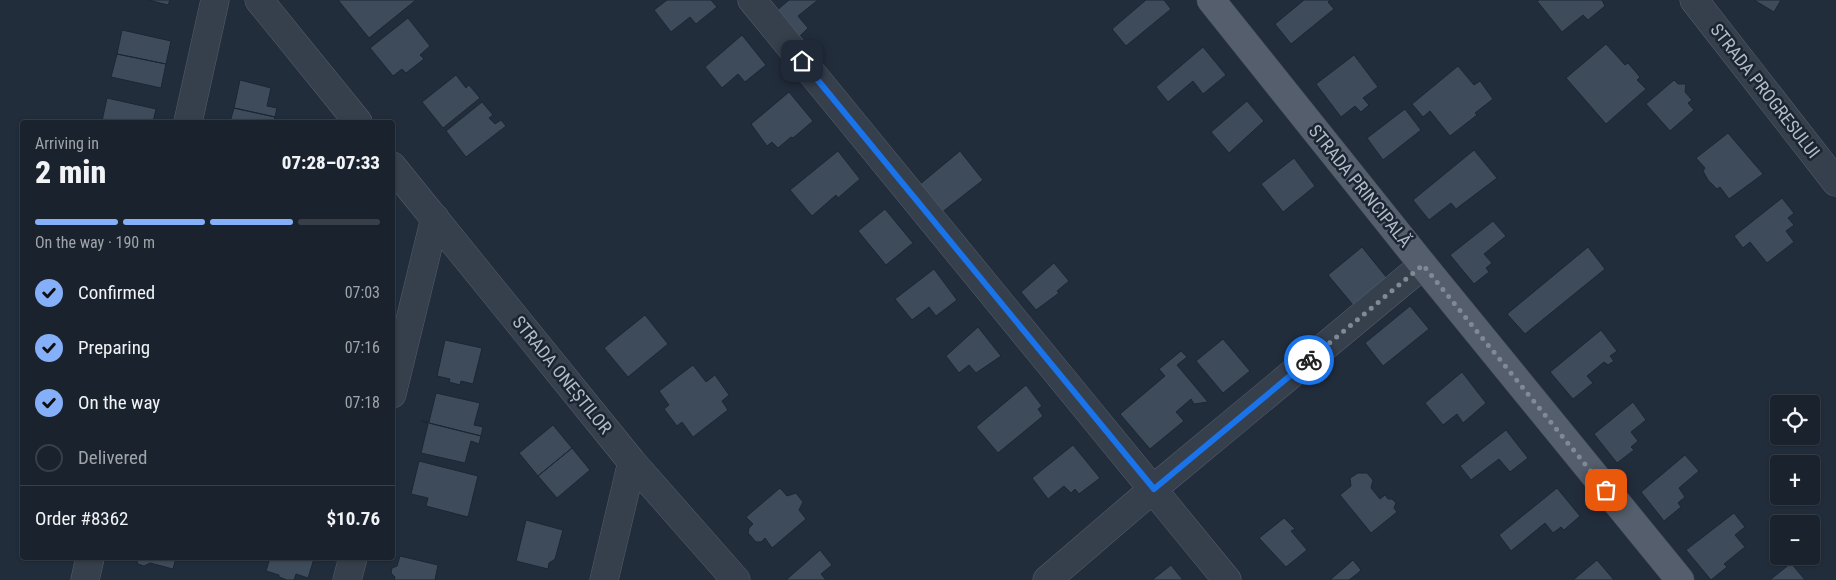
<!DOCTYPE html>
<meta charset="utf-8">
<style>
:root{--surface:#1a222d;--page:#232a35;--text:#f1f3f6;--muted:#9fa4aa;--line:#383f49;--accent:#85b0f9}
body{margin:0;font-family:"Roboto Condensed",sans-serif;background:var(--page);color:var(--text);height:100vh;display:flex;flex-direction:column;font-size:19px;white-space:nowrap}
*{box-sizing:border-box;margin:0}
p{font-size:16px;color:var(--muted)}
.icon{flex:none;width:28px;height:28px;fill:none;stroke:currentColor;stroke-width:2;stroke-linecap:round;stroke-linejoin:round}
.map{position:relative;flex:1;overflow:hidden}
.panel{position:absolute;left:20px;top:120px;width:375px;height:440px;display:flex;flex-direction:column;background:var(--surface);border-radius:5px;box-shadow:0 1px 4px #0004,0 0 0 1px var(--line)}
.panel>*{flex:none}
.tools{position:absolute;left:1770px;top:395px;display:grid;gap:10px}
.tools a{display:grid;place-items:center;width:50px;height:50px;border-radius:5px;background:var(--surface);box-shadow:0 1px 4px #0004,0 0 0 1px var(--line);font-size:25px}
.pin{position:absolute;display:grid;place-items:center;width:42px;height:42px;color:#fff;margin:-21px;border-radius:10px;box-shadow:0 2px 8px #0006}
.courier{position:absolute;display:grid;place-items:center;width:50px;height:50px;margin:-25px;border:4px solid #1a73e8;border-radius:50%;background:#fff;color:#222;box-shadow:0 1px 6px #0007}
.overview em{font-style:normal;font-weight:800}
.overview div{display:flex;flex-direction:column-reverse}
.overview{display:flex;align-items:center;justify-content:space-between;height:85px;padding:0 15px}
h1{font-size:32px;font-weight:800;line-height:38px}
.bar{display:grid;grid-template-columns:repeat(4,1fr);gap:8px 5px;align-content:center;height:60px;padding:0 15px}
.bar i{height:6px;border-radius:4px;background:var(--line)}
.bar .selected{background:var(--accent)}
.bar p{grid-column:span 4}
.line{display:flex;align-items:center;gap:12px;padding:0 15px;border-top:1px solid var(--line)}
.line div{flex:1}
ol{padding:0 15px;list-style:none}
li{display:flex;align-items:center;gap:15px;height:55px}
li p{margin-inline-start:auto}
li .icon{padding:5px;border-radius:50%;background:var(--accent);color:#111;stroke-width:4}
li:last-child{color:var(--muted)}
li i{width:28px;height:28px;border:2px solid var(--line);border-radius:50%}
.map>svg:first-child{display:block}
</style>
<div class="map">
<svg width="1836" height="580" viewBox="0 0 1836 580">
<rect width="100%" height="100%" fill="#222d3c"/>
<!-- building -->
<path fill="#3e4b5b" stroke="#1d2633" d="M148,0H170L168,5Z
M338,0H416L369,38Z
M667,0H711L717,7L696,24L690,17L671,32L654,10Z
M789,0H818L798,16L808,28L798,38L776,11Z
M1146,0H1164L1171,9L1126,46L1112,29Z
M1304,0H1330L1328,2L1334,9L1291,44L1275,24Z
M1539,0H1602L1605,6L1588,20L1583,15L1562,32L1537,1Z
M1754,0H1781L1774,12Z
M408,18L430,46L420,55L424,59L406,73L402,69L393,76L370,48Z
M122,30L171,41L166,64L117,54Z
M742,35L766,65L745,82L738,74L722,88L705,67Z
M1606,44L1625,65L1628,63L1640,77L1637,80L1646,89L1606,124L1566,78Z
M1203,47L1226,75L1203,94L1193,81L1168,102L1156,87Z
M117,54L166,64L161,88L111,77Z
M1354,55L1378,87L1363,98L1369,105L1361,112L1355,106L1341,117L1316,84Z
M1458,66L1474,85L1480,81L1493,99L1475,113L1477,115L1450,136L1430,111L1423,117L1412,104Z
M456,75L466,88L469,85L480,98L443,128L422,102Z
M240,80L271,88L267,106L277,108L275,117L234,108Z
M1674,80L1678,84H1686L1685,92L1692,100L1688,103L1694,110L1670,131L1646,104Z
M789,92L813,121L793,138L791,137L778,148L772,142L767,146L751,124Z
M107,98L156,109L153,122L102,121Z
M1247,101L1264,121L1229,153L1211,132Z
M482,102L493,115L489,118L495,124L501,120L506,126L466,157L446,131Z
M234,108L275,117L274,122H230Z
M1405,109L1421,130L1383,160L1367,138Z
M1728,133L1763,174L1729,199L1720,187L1717,189L1708,180L1703,171L1705,168L1696,158Z
M1474,150L1497,178L1456,209L1451,203L1429,220L1413,200Z
M838,151L860,179L838,198L836,195L812,216L790,190Z
M960,151L983,180L941,213L919,185Z
M1294,158L1315,186L1283,212L1261,184Z
M1782,198L1794,213L1788,218L1794,225L1786,231L1794,242L1767,263L1750,242L1743,248L1734,236Z
M885,209L913,243L886,265L858,231Z
M1493,221L1506,236L1484,254L1492,263L1486,268L1489,272L1474,284L1450,255Z
M1362,247L1387,278L1353,305L1328,275Z
M1588,247L1605,269L1525,334L1507,314Z
M1054,263L1069,281L1057,291L1059,293L1036,310L1021,292Z
M934,269L957,300L936,316L929,307L912,320L895,299Z
M1410,306L1429,329L1383,366L1365,343Z
M645,315L668,344L628,377L604,348Z
M978,327L1001,356L976,373L969,365L959,373L946,356Z
M1601,330L1617,351L1610,356L1614,361L1608,365L1604,362L1587,376L1593,383L1573,399L1550,372Z
M1223,339L1250,371L1223,393L1196,361Z
M445,340L482,348L473,384L461,381L460,385L449,382L450,379L437,376Z
M1181,351L1187,357L1177,365L1208,402L1194,404L1191,399L1176,412L1184,421L1150,449L1120,414L1165,376L1159,369Z
M693,365L706,382L715,375L729,395L722,401L728,410L693,437L682,422L677,426L664,409L669,405L659,391Z
M1462,372L1486,403L1463,423L1457,414L1443,425L1425,403Z
M1026,385L1042,406L1038,409L1043,416L998,453L976,427Z
M436,393L480,403L474,425L483,427L481,436L421,421L429,422Z
M1633,402L1646,420L1631,432L1638,441L1631,447L1634,450L1617,463L1594,434Z
M421,421L481,436L479,444L471,441L465,463L421,453L428,424Z
M553,425L572,448L538,476L519,453Z
M1506,430L1528,458L1510,472L1499,459L1471,480L1460,466Z
M1073,445L1100,478L1079,494L1075,489L1071,493L1064,486L1048,499L1032,478Z
M572,448L590,470L557,498L538,476Z
M1685,455L1699,471L1679,488L1685,497L1678,503L1681,507L1664,521L1641,492Z
M419,461L478,476L468,517L426,506L428,498L411,494Z
M1358,473H1367L1373,480L1371,488L1380,499L1385,495L1388,499H1392L1396,503L1394,508L1397,512L1371,533L1340,495L1351,486L1350,478Z
M780,488L787,496L796,493L803,502L799,510L806,519L772,548L765,538L761,542H756L748,533L749,528L753,524L746,517Z
M1557,488L1580,516L1564,530L1561,527L1553,533L1545,523L1511,551L1499,535Z
M1734,513L1745,527L1735,535L1745,547L1724,564L1727,567L1711,580L1686,550Z
M1284,518L1295,529L1291,531L1307,550L1286,567L1259,538Z
M526,520L563,530L555,559L549,563L548,569L516,561Z
M820,550L832,565L821,574L826,580H786Z
M400,556L438,565L435,580H394L395,577L391,573L392,568L397,566Z
M136,558H176L173,569L150,563L144,566L138,564Z
M270,558H310L314,559L308,578L296,574L294,580H287L279,577V575L266,571Z
M1353,560L1361,570L1358,573L1349,580H1330Z
M1597,560L1614,580H1573Z
M1791,563L1805,580H1770Z
M1171,565L1183,580H1152Z"/>
<g fill="none" stroke-linecap="round" stroke-linejoin="round">
<!-- minor casing -->
<g stroke="#545d6a" stroke-width="29">
<path id="minor" d="M259,0L358,122
M752,0L1227,580
M1694,0L1836,182
M188,122L215,0
M392,166L632,462L736,580
M392,394L435,218
M85,580L90,558
M347,580L353,558
M604,580L632,462
M1047,580L1153,489L1423,265"/>
</g>
<!-- major casing -->
<g stroke="#3f4855" stroke-width="29">
<path id="major" d="M1211,0L1423,265L1680,580"/>
</g>
<!-- minor -->
<use href="#minor" stroke="#363f4c" stroke-width="28"/>
<!-- major -->
<use href="#major" stroke="#545e6c" stroke-width="28"/>
</g>
<g fill="none" stroke-linecap="round" stroke-linejoin="round">
<!-- done -->
<path stroke="#808997" stroke-width="5" stroke-dasharray="0 9" d="M1309,360L1423,265L1606,490"/>
<!-- route -->
<path stroke="#1a73e8" stroke-width="6" d="M802,61L1154,489L1309,360"/>
</g>
<g text-anchor="middle" stroke-width="5" stroke-linejoin="round" paint-order="stroke">
<!-- street labels -->
<g font-size="18" fill="#b2bac8" stroke="#1b2431">
<text transform="translate(1765 91) rotate(52)" y="6">STRADA PROGRESULUI</text>
<text transform="translate(1360 186) rotate(51)" y="6">STRADA PRINCIPALĂ</text>
<text transform="translate(562 375) rotate(51)" y="6">STRADA ONEȘTILOR</text>
</g>
</g>
</svg>
<div class="tools">
<a><svg class="icon" aria-label="locate" viewBox="0 0 24 24"><circle cx="12" cy="12" r="6"/><path d="M12 2v4M12 18v4M2 12h4M18 12h4"/></svg></a>
<a>+</a>
<a>−</a>
</div>
<div class="pin" style="left:1606px;top:490px;background:#ea580c"><svg class="icon" aria-label="bag" viewBox="0 0 24 24"><path d="M5 8h14l-1 12H6zM9 8a3 3 0 0 1 6 0"/></svg></div>
<div class="pin" style="left:802px;top:61px;background:#1f2937"><svg class="icon" aria-label="home" viewBox="0 0 24 24"><path d="M3 11l9-7 9 7M6 9v11h12V9"/></svg></div>
<div class="courier" style="left:1309px;top:360px"><svg class="icon" aria-label="bike" viewBox="0 0 24 24"><circle cx="6" cy="16" r="4"/><circle cx="18" cy="16" r="4"/><path d="M6 16l4-8h5l3 8M10 8l3 8H6M13 5h3"/></svg></div>
<section class="panel">
<div class="overview"><div><h1>2 min</h1><p>Arriving in</p></div><em>07:28–07:33</em></div>
<div class="bar"><i class="selected"></i><i class="selected"></i><i class="selected"></i><i></i><p>On the way · 190 m</p></div>
<ol>
<li><svg class="icon" aria-label="check" viewBox="0 0 24 24"><path d="M5 12l5 5 9-10"/></svg>Confirmed<p>07:03</p></li>
<li><svg class="icon" aria-label="check" viewBox="0 0 24 24"><path d="M5 12l5 5 9-10"/></svg>Preparing<p>07:16</p></li>
<li><svg class="icon" aria-label="check" viewBox="0 0 24 24"><path d="M5 12l5 5 9-10"/></svg>On the way<p>07:18</p></li>
<li><i></i>Delivered</li>
</ol>
<div class="line" style="height:65px"><div>Order #8362</div><b>$10.76</b></div>
</section>
</div>
